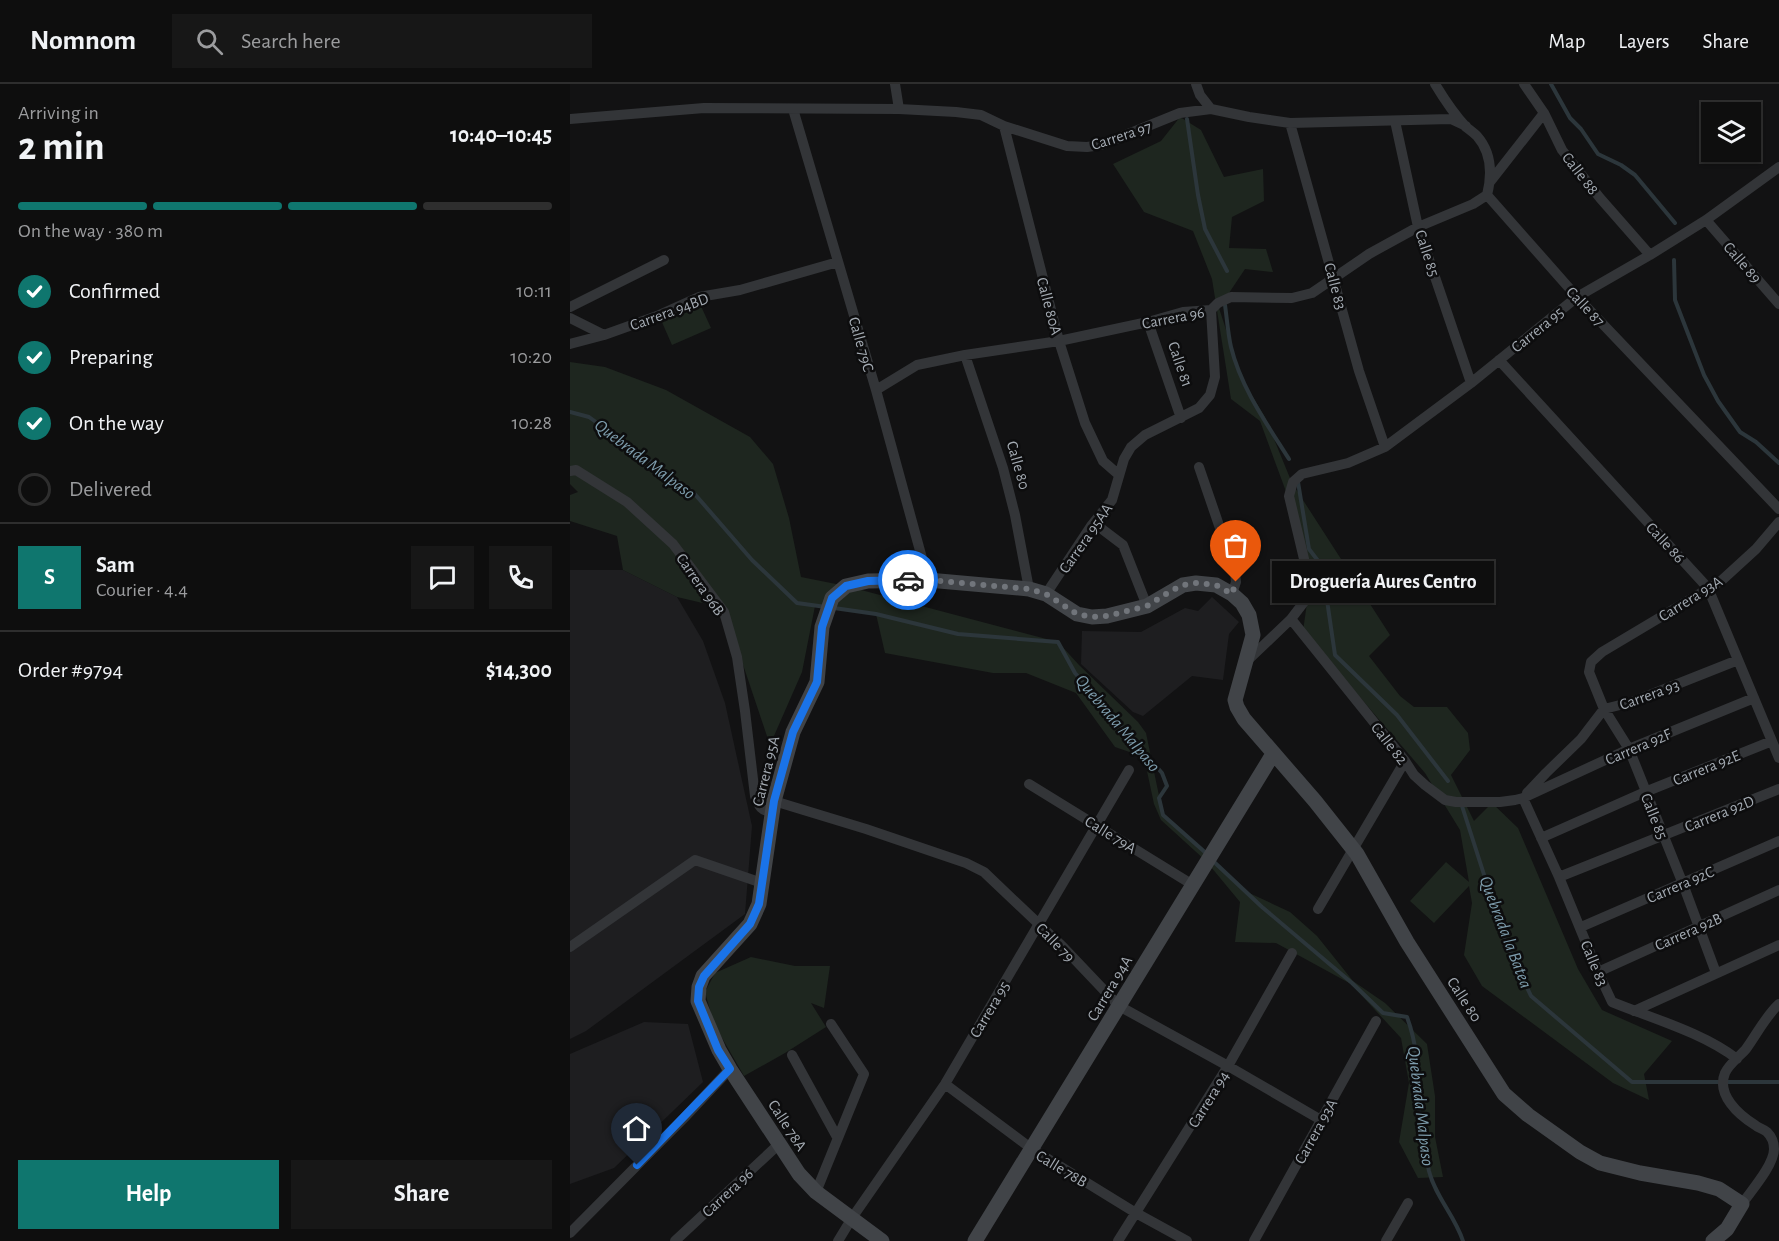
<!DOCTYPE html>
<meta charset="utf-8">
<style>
:root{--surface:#0e0e0e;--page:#171717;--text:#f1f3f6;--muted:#9b9c9e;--line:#2e2e2e;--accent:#0f766e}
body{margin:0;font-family:"Alegreya Sans",sans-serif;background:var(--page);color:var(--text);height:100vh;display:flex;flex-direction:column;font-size:22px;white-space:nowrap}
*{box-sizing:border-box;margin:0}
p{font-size:20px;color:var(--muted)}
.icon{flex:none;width:33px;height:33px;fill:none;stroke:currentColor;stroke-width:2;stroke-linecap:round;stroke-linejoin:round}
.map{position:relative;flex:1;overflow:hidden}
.sheet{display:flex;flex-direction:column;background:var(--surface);width:570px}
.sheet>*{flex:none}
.tools{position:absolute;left:1131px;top:18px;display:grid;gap:12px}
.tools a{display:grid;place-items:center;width:60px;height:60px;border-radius:0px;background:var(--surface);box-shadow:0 2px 4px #0004,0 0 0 2px var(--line);font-size:30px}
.pin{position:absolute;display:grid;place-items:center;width:51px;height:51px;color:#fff;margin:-62px -26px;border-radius:50% 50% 50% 0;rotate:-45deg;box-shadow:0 0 6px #0007}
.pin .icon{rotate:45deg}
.courier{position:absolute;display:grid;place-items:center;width:60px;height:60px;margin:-30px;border:4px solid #1a73e8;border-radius:50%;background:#fff;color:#222;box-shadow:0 2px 8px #0007}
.bubble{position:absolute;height:42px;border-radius:0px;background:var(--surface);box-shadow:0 2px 4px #0004,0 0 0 2px var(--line);font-size:20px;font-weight:700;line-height:42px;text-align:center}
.overview em{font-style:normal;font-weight:700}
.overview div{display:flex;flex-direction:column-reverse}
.overview{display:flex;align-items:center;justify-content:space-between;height:102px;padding:0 18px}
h1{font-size:39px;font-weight:700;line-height:45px}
.bar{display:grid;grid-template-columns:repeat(4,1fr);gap:9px 6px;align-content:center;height:72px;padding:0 18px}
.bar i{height:8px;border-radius:4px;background:var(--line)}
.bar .selected{background:var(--accent)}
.bar p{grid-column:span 4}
.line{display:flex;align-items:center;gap:15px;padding:0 18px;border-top:2px solid var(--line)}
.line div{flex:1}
.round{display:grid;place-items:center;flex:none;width:63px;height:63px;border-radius:0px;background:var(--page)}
ol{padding:0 18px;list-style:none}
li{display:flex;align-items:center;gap:18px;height:66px}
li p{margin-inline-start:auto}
li .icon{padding:6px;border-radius:50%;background:var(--accent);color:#fff;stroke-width:4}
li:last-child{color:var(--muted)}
li i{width:33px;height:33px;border:3px solid var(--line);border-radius:50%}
.primary-button{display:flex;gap:12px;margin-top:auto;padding:12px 18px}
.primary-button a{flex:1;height:69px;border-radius:0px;background:var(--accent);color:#fff;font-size:24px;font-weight:700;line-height:69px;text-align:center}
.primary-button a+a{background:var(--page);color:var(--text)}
header{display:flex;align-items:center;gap:36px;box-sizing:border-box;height:84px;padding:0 30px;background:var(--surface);border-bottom:2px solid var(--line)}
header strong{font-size:28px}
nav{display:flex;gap:33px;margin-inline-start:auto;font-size:21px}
.search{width:420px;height:54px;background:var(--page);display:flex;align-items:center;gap:15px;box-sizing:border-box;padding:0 21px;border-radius:0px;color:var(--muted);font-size:22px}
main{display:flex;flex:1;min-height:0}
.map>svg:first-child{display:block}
</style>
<header>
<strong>Nomnom</strong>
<div class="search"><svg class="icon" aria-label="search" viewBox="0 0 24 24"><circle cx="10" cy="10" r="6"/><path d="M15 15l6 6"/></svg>Search here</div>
<nav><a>Map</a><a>Layers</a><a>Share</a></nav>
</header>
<main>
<section class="sheet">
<div class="overview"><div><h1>2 min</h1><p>Arriving in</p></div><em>10:40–10:45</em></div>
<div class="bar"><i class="selected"></i><i class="selected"></i><i class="selected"></i><i></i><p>On the way · 380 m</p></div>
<ol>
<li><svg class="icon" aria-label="check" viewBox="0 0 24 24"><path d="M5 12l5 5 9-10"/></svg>Confirmed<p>10:11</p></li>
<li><svg class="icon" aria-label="check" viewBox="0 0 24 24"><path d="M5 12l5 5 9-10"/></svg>Preparing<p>10:20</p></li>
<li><svg class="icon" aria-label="check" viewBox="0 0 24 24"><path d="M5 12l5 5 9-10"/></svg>On the way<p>10:28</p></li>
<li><i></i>Delivered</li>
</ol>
<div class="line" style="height:108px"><b class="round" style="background:var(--accent);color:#fff">S</b><div><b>Sam</b><p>Courier · 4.4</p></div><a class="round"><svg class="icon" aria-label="chat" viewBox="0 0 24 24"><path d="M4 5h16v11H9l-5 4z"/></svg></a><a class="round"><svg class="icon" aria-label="phone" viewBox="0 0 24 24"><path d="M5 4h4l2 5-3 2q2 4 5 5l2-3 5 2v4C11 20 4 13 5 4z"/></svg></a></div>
<div class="line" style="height:78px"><div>Order #9794</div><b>$14,300</b></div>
<div class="primary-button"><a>Help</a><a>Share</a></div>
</section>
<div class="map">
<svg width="1209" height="1157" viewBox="0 0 1209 1157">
<rect width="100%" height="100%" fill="#121213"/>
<!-- built -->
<path fill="#1e1e20" d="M0,486H53L107,513L133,557L155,619L182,742L175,830L16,947L0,955Z
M642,513L669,538L659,550L653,596L622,592L573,632L563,628L511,580L512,547L571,548L615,524L628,527Z
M74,938L118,940L133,998L44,1084L0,1100V970Z"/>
<!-- green -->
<path fill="#1e261f" d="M610,33L631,46L654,93L693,85L694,117L662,133L659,164L696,165L703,188L675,185L649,224L672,295L695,333L722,399L820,551L799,572L830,612L844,623H877L898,649L900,666L881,691L904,737L922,719L948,744L1008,885L1032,926L1102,957L1074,990L1079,1016L1043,999L912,902L894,871L902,819L899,802L864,839L840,817L876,778L899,798L890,746L855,689L733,547L740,498L718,413L690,337L661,315L642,195L623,147L574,128L543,80L591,57Z
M130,220L141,244L102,261L91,236Z
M0,278L35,283L96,306L180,353L203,380L219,434L231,493L276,502L488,558L509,581L568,638L576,649L593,731L675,807L720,828L747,852L783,897L815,919L857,960L865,1012V1053L873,1093L848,1094L829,1058L839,999L831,954L781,900L706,859L665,858L670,818L636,777L591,736L584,720L574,673L545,663L506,609L456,589H423L315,569L306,530L245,522L232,588L200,661L154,524L107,513L53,486L47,452L0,437V411L8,408L0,400Z
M181,873L225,882H260L254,924L241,919L256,943L215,969L174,992L144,940L135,908L145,889Z"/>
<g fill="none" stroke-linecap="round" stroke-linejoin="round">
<!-- stream -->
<path stroke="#2c363b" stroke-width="4" d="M981,0L1000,34L1011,45L1028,70L1051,81L1065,91L1105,139
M617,35L628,111L635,145L657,187
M1104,176L1105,216L1134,291L1148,317L1170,348L1186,358L1209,379
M655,221C657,235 658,250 661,263C671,304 697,340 719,375
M0,328L19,333L123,408L182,476L227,519L256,523
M728,398L739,465L752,482L765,571L827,631L878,697
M264,524L306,530L388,550L488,558L505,589L592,689L597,702L589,714L593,731L637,770
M892,722L935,856L961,912L1062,998H1209
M642,776L692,823L782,899L813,929L837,933C851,971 847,1003 850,1042C852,1057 856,1072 859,1087C865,1112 885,1132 893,1157"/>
<!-- street -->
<path stroke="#333538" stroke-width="10" d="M325,0L329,25
M626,0L630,11L641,25
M865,0C874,15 884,30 896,43C900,46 904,49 907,52C922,69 922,91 917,111
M954,0L974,29L992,66L1030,114L1080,171
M223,25L306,306L358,496
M0,35L134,24L329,25L386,28L411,31L434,42L497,62L517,63L531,61L610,29L641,25L679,33L720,39L881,35L896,42
M825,37L848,143L901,299
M720,39L789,287L815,363
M434,42L489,257L515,339L533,377L549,391
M920,98L974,29
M917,111L1007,213L1209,425
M1136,136L1209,220
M0,223L94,176
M0,234L34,251
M578,238L611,334
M0,260L34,251L87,232L129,213L170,206L268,178
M395,271L433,384L445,431L459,505
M929,276L1138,504L1209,674
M306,306L347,281L395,271L489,257L578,238L613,228L641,226L648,219L661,213L722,214L742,209L799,170L848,143L903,120L917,111
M629,383L665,488L666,498L662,510
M0,387L6,386L57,418L103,460L154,528L167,573L175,627L185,712C189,723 191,727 203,728
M524,439L553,461L577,522
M476,510L521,442L542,416L554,375L561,363L575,351L629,324L640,311L645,293L641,226
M721,535L835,677L844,691L855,701L875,716L886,718H930L945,716L953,714L1059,665L1184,614
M676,578L721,535L734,518L740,500L719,412L723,398L732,390L778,379L815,363L901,299L1007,213L1080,171L1136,136L1209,83
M459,700L623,801
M957,709L976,689L1011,655L1034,625L1062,618L1168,576
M953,714L989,793L1028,888L1042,918C1081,934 1134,949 1167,975
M204,717L296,745L396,779L414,788L493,863L549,922L658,982L751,1036
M971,754L1075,708L1202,657
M989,793L1209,705
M748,825L835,677
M1011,843L1209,757
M0,863L125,776L192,799
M1028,888L1209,806
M1146,889L1113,800L1059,665L1034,625L1019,588L1021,578L1032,568L1151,497L1186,465L1209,438
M1064,927L1209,861
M222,971L267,1053
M375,1000L462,1065L566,1129L617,1157
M246,1108L294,990L261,940
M1172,1120C1181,1107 1204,1081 1204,1065C1204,1059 1201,1052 1197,1048C1194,1045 1188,1044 1185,1041C1169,1031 1146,1011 1155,989C1159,980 1170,972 1176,965C1187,950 1195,933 1209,920
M0,1149L114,1034L160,985
M105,1157L209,1060
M268,1157L282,1134L375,1000L559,686
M548,1157L658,982L722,869
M684,1157L806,937
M816,1157L838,1119"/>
<!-- secondary -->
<path stroke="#414448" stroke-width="15" d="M312,1157L246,1108L229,1090L160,985L149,966L128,917L129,903L133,892L180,840L189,820L204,717L223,648L247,598L252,543L262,514L276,502L298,497L358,496L459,505L476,510L507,530L522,533L537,532L577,522L613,501L626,499L646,501L662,510L672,519L679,531L683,551L665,616L667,623L674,635L745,717L787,770L837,858L934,1010L958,1031L1010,1068L1030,1079L1070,1089L1128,1099L1149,1105L1172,1120L1157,1145L1143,1157
M405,1157L703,670"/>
</g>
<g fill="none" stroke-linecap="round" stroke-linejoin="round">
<!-- done -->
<path stroke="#71757b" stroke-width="6" stroke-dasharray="0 10.8" d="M338,496H358L459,505L476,510L507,530L522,533L537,532L577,522L601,507L613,501L626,499L646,501L662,510L666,498"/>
<!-- route -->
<path stroke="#1a73e8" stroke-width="8" d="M67,1081L160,985L148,966L128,917L129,903L134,892L180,840L189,820L204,717L223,648L247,598L252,543L262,514L276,502L298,497L338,496"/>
</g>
<g text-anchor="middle" stroke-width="5" stroke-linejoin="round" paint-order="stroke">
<!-- street labels -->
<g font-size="16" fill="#a4abb3" stroke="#0d0d0e">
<text transform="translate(551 51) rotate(-18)" y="6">Carrera 97</text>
<text transform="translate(1011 89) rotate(52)" y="6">Calle 88</text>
<text transform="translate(858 169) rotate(72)" y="6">Calle 85</text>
<text transform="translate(1173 178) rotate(49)" y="6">Calle 89</text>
<text transform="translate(766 202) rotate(75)" y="6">Calle 83</text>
<text transform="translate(480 222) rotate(75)" y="6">Calle 80A</text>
<text transform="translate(1016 222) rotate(47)" y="6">Calle 87</text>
<text transform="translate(99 227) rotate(-20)" y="6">Carrera 94BD</text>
<text transform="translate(603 233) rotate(-11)" y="6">Carrera 96</text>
<text transform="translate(967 245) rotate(-39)" y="6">Carrera 95</text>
<text transform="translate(292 260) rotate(74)" y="6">Calle 79C</text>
<text transform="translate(611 280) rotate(71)" y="6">Calle 81</text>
<text transform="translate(449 381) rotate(74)" y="6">Calle 80</text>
<text transform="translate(515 454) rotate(-55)" y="6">Carrera 95AA</text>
<text transform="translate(1096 458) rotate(47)" y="6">Calle 86</text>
<text transform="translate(131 500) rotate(55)" y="6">Carrera 96B</text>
<text transform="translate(1120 514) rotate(-32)" y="6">Carrera 93A</text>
<text transform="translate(1079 610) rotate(-20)" y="6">Carrera 93</text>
<text transform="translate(820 659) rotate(52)" y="6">Calle 82</text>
<text transform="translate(1068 662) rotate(-23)" y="6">Carrera 92F</text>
<text transform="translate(1136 683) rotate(-22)" y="6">Carrera 92E</text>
<text transform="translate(195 687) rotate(-76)" y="6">Carrera 95A</text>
<text transform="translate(1149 729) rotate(-22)" y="6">Carrera 92D</text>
<text transform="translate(1085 732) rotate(68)" y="6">Calle 85</text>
<text transform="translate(541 750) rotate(32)" y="6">Calle 79A</text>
<text transform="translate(1110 800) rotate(-23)" y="6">Carrera 92C</text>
<text transform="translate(1118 847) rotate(-24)" y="6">Carrera 92B</text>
<text transform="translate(486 858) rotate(46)" y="6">Calle 79</text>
<text transform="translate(1025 879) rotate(67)" y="6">Calle 83</text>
<text transform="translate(539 904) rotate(-59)" y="6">Carrera 94A</text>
<text transform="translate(895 915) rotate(57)" y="6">Calle 80</text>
<text transform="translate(419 925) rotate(-59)" y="6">Carrera 95</text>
<text transform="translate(638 1015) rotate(-58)" y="6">Carrera 94</text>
<text transform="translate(218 1041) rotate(57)" y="6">Calle 78A</text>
<text transform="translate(745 1047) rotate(-61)" y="6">Carrera 93A</text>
<text transform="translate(492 1084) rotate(31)" y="6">Calle 78B</text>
<text transform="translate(157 1108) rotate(-43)" y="6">Carrera 96</text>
</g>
<!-- water labels -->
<g font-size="18" font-style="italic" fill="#7d9cac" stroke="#0d0d0e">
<text transform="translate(75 375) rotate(37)" y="6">Quebrada Malpaso</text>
<text transform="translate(548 639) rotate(50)" y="6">Quebrada Malpaso</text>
<text transform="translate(936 848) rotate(69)" y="6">Quebrada la Batea</text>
<text transform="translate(851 1022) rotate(83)" y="6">Quebrada Malpaso</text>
</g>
</g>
</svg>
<div class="tools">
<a><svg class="icon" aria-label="layers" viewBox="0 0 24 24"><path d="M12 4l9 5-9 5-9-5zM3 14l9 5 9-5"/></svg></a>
</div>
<div class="pin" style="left:666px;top:498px;background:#ea580c"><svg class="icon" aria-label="bag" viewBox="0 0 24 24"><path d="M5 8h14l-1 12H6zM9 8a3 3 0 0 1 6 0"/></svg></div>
<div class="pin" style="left:67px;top:1081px;background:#1f2937"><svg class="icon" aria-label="home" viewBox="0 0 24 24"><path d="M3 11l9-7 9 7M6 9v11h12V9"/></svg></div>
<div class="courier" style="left:338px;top:496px"><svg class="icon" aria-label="car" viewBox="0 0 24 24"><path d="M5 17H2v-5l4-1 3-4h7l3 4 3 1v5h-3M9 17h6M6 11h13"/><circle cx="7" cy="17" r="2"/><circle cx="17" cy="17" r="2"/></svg></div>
<div class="bubble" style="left:702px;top:477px;width:222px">Droguería Aures Centro</div>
</div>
</main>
